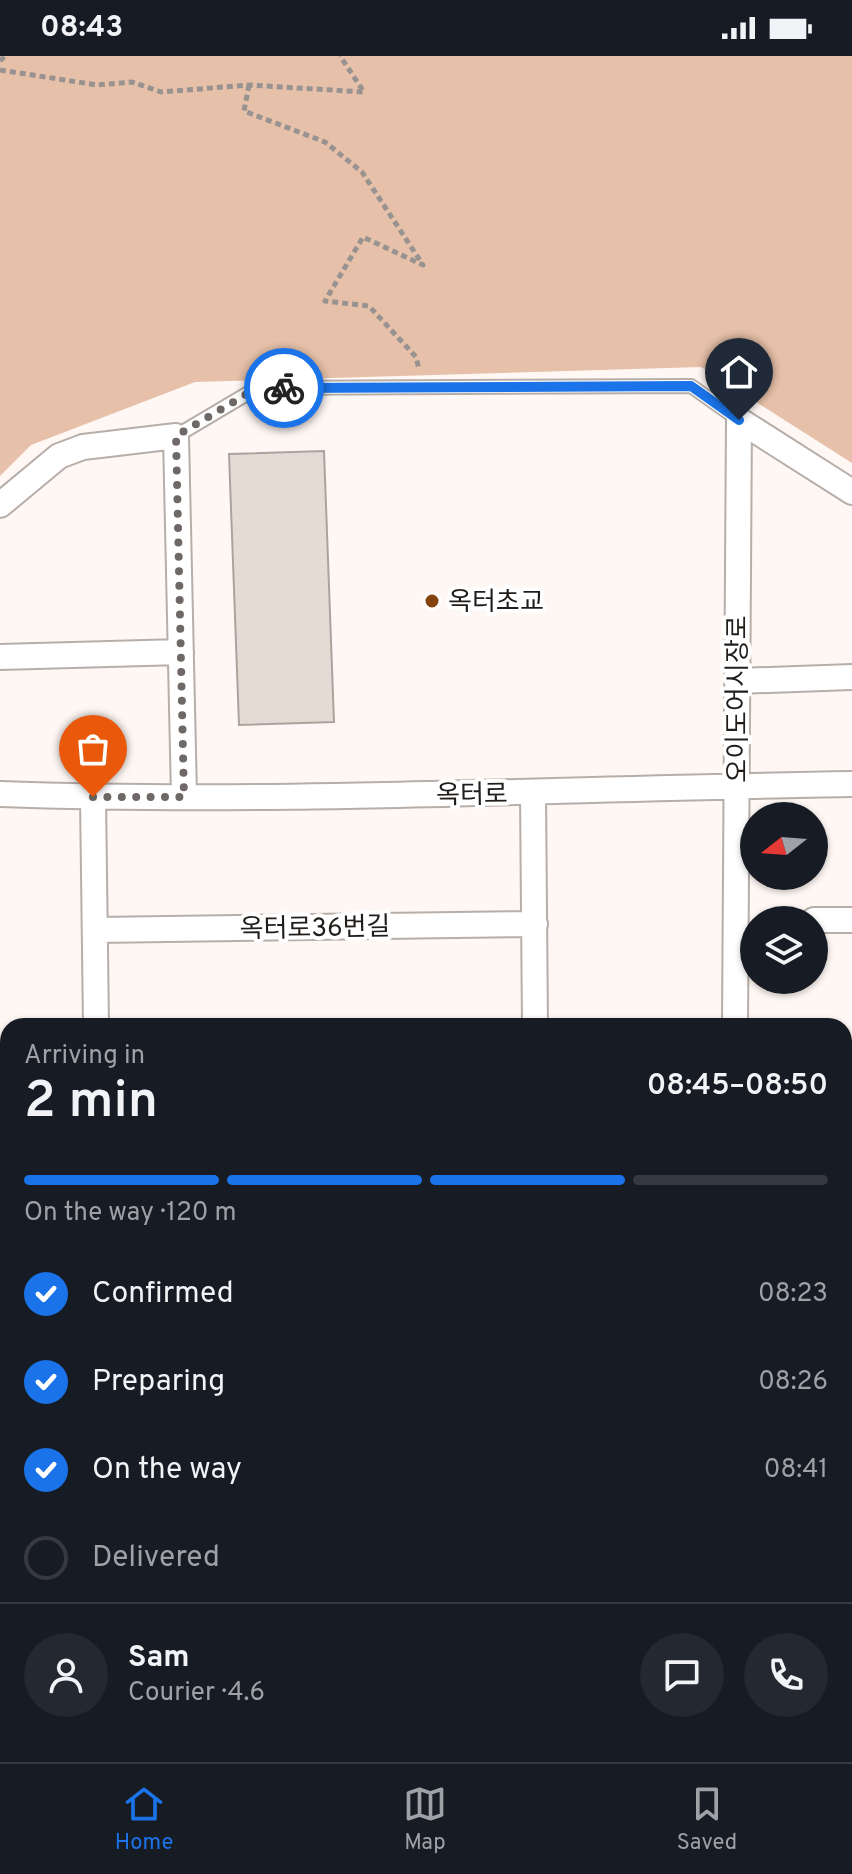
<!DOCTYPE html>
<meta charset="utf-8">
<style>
:root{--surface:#171b24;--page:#242831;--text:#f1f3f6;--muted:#9ea1a6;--line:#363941;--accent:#1a73e8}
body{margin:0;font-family:Overpass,"Noto Sans KR",sans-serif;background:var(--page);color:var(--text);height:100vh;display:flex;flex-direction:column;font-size:30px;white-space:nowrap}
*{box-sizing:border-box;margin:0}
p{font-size:26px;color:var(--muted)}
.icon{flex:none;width:44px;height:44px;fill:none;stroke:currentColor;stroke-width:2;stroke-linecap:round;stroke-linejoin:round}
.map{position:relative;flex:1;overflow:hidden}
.panel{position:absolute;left:0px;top:962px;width:852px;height:744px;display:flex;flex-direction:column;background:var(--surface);border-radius:24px 24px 0 0;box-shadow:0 2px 6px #0004}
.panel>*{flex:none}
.needle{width:52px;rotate:253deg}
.tools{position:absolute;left:740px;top:746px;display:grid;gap:16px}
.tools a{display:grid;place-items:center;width:88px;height:88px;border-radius:50%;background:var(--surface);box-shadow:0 2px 6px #0004;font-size:40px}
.pin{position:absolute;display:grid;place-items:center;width:68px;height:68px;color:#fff;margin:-82px -34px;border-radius:50% 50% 50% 0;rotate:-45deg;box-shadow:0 0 8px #0007}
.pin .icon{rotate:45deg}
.courier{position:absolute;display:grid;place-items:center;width:80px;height:80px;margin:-40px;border:6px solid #1a73e8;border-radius:50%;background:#fff;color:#222;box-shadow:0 2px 10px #0007}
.headline em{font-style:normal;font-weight:600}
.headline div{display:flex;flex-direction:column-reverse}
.headline{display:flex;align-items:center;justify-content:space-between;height:136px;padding:0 24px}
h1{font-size:52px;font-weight:600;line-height:60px}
.bar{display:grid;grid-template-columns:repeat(4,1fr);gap:12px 8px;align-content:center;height:96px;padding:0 24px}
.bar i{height:10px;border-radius:6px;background:var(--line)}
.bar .current{background:var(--accent)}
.bar p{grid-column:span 4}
.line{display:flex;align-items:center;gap:20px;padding:0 24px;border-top:2px solid var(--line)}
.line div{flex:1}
.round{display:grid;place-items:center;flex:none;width:84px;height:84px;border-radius:42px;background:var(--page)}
ol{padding:0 24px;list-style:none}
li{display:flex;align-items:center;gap:24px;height:88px}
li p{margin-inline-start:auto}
li .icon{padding:8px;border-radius:50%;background:var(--accent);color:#fff;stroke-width:4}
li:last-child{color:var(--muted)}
li i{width:44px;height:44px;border:4px solid var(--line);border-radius:50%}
.status{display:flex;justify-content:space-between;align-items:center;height:56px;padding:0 40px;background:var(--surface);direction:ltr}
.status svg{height:22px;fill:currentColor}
.tabs{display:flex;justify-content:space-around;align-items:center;height:112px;border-top:2px solid var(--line);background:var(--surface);font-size:22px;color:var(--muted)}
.tabs a{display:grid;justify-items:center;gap:4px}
.tabs .current{color:var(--accent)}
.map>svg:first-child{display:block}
</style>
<div class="status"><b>08:43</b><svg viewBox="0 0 49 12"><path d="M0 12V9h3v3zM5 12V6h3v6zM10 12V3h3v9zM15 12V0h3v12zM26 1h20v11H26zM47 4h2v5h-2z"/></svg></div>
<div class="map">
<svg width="852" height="1706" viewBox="0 0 852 1706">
<rect width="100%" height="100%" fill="#fef7f4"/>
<!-- green -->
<path fill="#e6c0a8" d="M0,0H852V407L701,311L195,326L31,389L0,420Z
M0,1540H8V1698H95V1706H0Z"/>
<!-- building -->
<path fill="#e5dbd5" stroke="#ada39d" stroke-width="2" d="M324,395L334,666L239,669L229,398Z
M844,1434H852V1706H786V1698H844Z
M594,1698H698V1706H594Z"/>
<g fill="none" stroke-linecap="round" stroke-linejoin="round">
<!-- service casing -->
<g stroke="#b7aea8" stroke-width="16">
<path id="service" d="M176,380L257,332L691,330L739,364"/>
</g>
<!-- pedestrian casing -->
<g stroke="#b7aea8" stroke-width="22">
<path id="pedestrian" d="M744,1698L745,1706"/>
</g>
<!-- minor casing -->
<g stroke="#b7aea8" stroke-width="28">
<path id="minor" d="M739,364L852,436
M0,449L59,400L83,391L176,380L184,741
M0,601L181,596
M738,625L852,621
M533,737L535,970
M0,738C284,748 568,732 852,728
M93,741L96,970
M814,864H852
M96,874L535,868
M735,970L739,364
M844,998H852
M0,1281H8
M844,1398H852
M0,1405H8
M111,1698V1706
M555,1698V1706"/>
</g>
<!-- path -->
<path stroke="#989390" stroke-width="5" stroke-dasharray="6 4" stroke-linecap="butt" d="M0,5L5,0
M0,14L97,29L132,26L161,36L249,29L364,36L340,0
M249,29L244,55L325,86L362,116L423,209L363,181L325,245L369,250L416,301L419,313"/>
<!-- service -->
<use href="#service" stroke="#fff" stroke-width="12"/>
<!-- pedestrian -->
<use href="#pedestrian" stroke="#fff" stroke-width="18"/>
<!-- minor -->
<use href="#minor" stroke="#fff" stroke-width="24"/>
</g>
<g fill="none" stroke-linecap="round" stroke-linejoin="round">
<!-- done -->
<path stroke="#6e6966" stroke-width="8" stroke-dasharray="0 14.4" d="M93,741H184L176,380L257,332H284"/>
<!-- route -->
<path stroke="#1a73e8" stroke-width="10" d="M284,332L691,330L739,364"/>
</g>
<!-- markers -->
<circle fill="#84430c" stroke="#fff" stroke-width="3" cx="432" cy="545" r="8"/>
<g text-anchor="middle" stroke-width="8" stroke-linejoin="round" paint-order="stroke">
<!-- poi labels -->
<g font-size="26" fill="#201d1a" stroke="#fff" text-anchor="start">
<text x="448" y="554">옥터초교</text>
</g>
<!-- street labels -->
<g font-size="26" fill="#201d1a" stroke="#fff">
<text transform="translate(737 643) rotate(-90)" y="9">오이도어시장로</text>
<text transform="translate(472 738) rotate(-1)" y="9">옥터로</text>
<text transform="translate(315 871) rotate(-1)" y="9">옥터로36번길</text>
</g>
</g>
</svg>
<div class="tools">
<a><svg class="needle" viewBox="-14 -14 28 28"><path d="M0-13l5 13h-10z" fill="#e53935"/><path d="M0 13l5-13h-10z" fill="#9ea1a6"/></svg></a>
<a><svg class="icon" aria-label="layers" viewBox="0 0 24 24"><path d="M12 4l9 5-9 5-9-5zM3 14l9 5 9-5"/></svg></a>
</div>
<div class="pin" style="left:93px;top:741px;background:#ea580c"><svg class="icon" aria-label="bag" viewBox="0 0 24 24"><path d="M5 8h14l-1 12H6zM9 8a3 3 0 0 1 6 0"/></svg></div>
<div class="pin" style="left:739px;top:364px;background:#1f2937"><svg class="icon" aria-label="home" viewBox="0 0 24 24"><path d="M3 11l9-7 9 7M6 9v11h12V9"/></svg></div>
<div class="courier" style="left:284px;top:332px"><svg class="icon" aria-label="bike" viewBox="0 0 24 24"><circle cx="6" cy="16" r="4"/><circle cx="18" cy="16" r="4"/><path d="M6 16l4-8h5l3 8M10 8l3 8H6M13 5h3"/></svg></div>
<section class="panel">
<div class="headline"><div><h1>2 min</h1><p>Arriving in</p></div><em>08:45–08:50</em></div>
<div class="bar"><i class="current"></i><i class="current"></i><i class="current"></i><i></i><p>On the way · 120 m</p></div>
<ol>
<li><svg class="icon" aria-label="check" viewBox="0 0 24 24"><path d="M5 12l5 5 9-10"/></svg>Confirmed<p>08:23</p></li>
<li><svg class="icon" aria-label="check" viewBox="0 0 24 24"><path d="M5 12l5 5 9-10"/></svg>Preparing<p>08:26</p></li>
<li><svg class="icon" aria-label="check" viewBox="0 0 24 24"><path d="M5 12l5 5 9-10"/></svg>On the way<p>08:41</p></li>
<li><i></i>Delivered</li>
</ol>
<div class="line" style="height:144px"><a class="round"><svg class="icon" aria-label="person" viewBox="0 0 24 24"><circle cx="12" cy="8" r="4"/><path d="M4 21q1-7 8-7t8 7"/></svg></a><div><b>Sam</b><p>Courier · 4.6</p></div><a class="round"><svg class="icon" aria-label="chat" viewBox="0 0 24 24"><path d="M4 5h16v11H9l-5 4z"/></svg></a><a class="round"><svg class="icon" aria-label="phone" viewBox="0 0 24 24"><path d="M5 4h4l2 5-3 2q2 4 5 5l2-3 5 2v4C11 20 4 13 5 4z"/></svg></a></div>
</section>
</div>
<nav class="tabs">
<a class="current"><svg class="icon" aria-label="home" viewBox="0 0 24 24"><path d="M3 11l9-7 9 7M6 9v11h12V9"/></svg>Home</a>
<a><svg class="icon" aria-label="map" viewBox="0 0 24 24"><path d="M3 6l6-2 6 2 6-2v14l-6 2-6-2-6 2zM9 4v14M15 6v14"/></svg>Map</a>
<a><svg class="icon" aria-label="saved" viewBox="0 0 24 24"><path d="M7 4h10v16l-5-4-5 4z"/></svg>Saved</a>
</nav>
